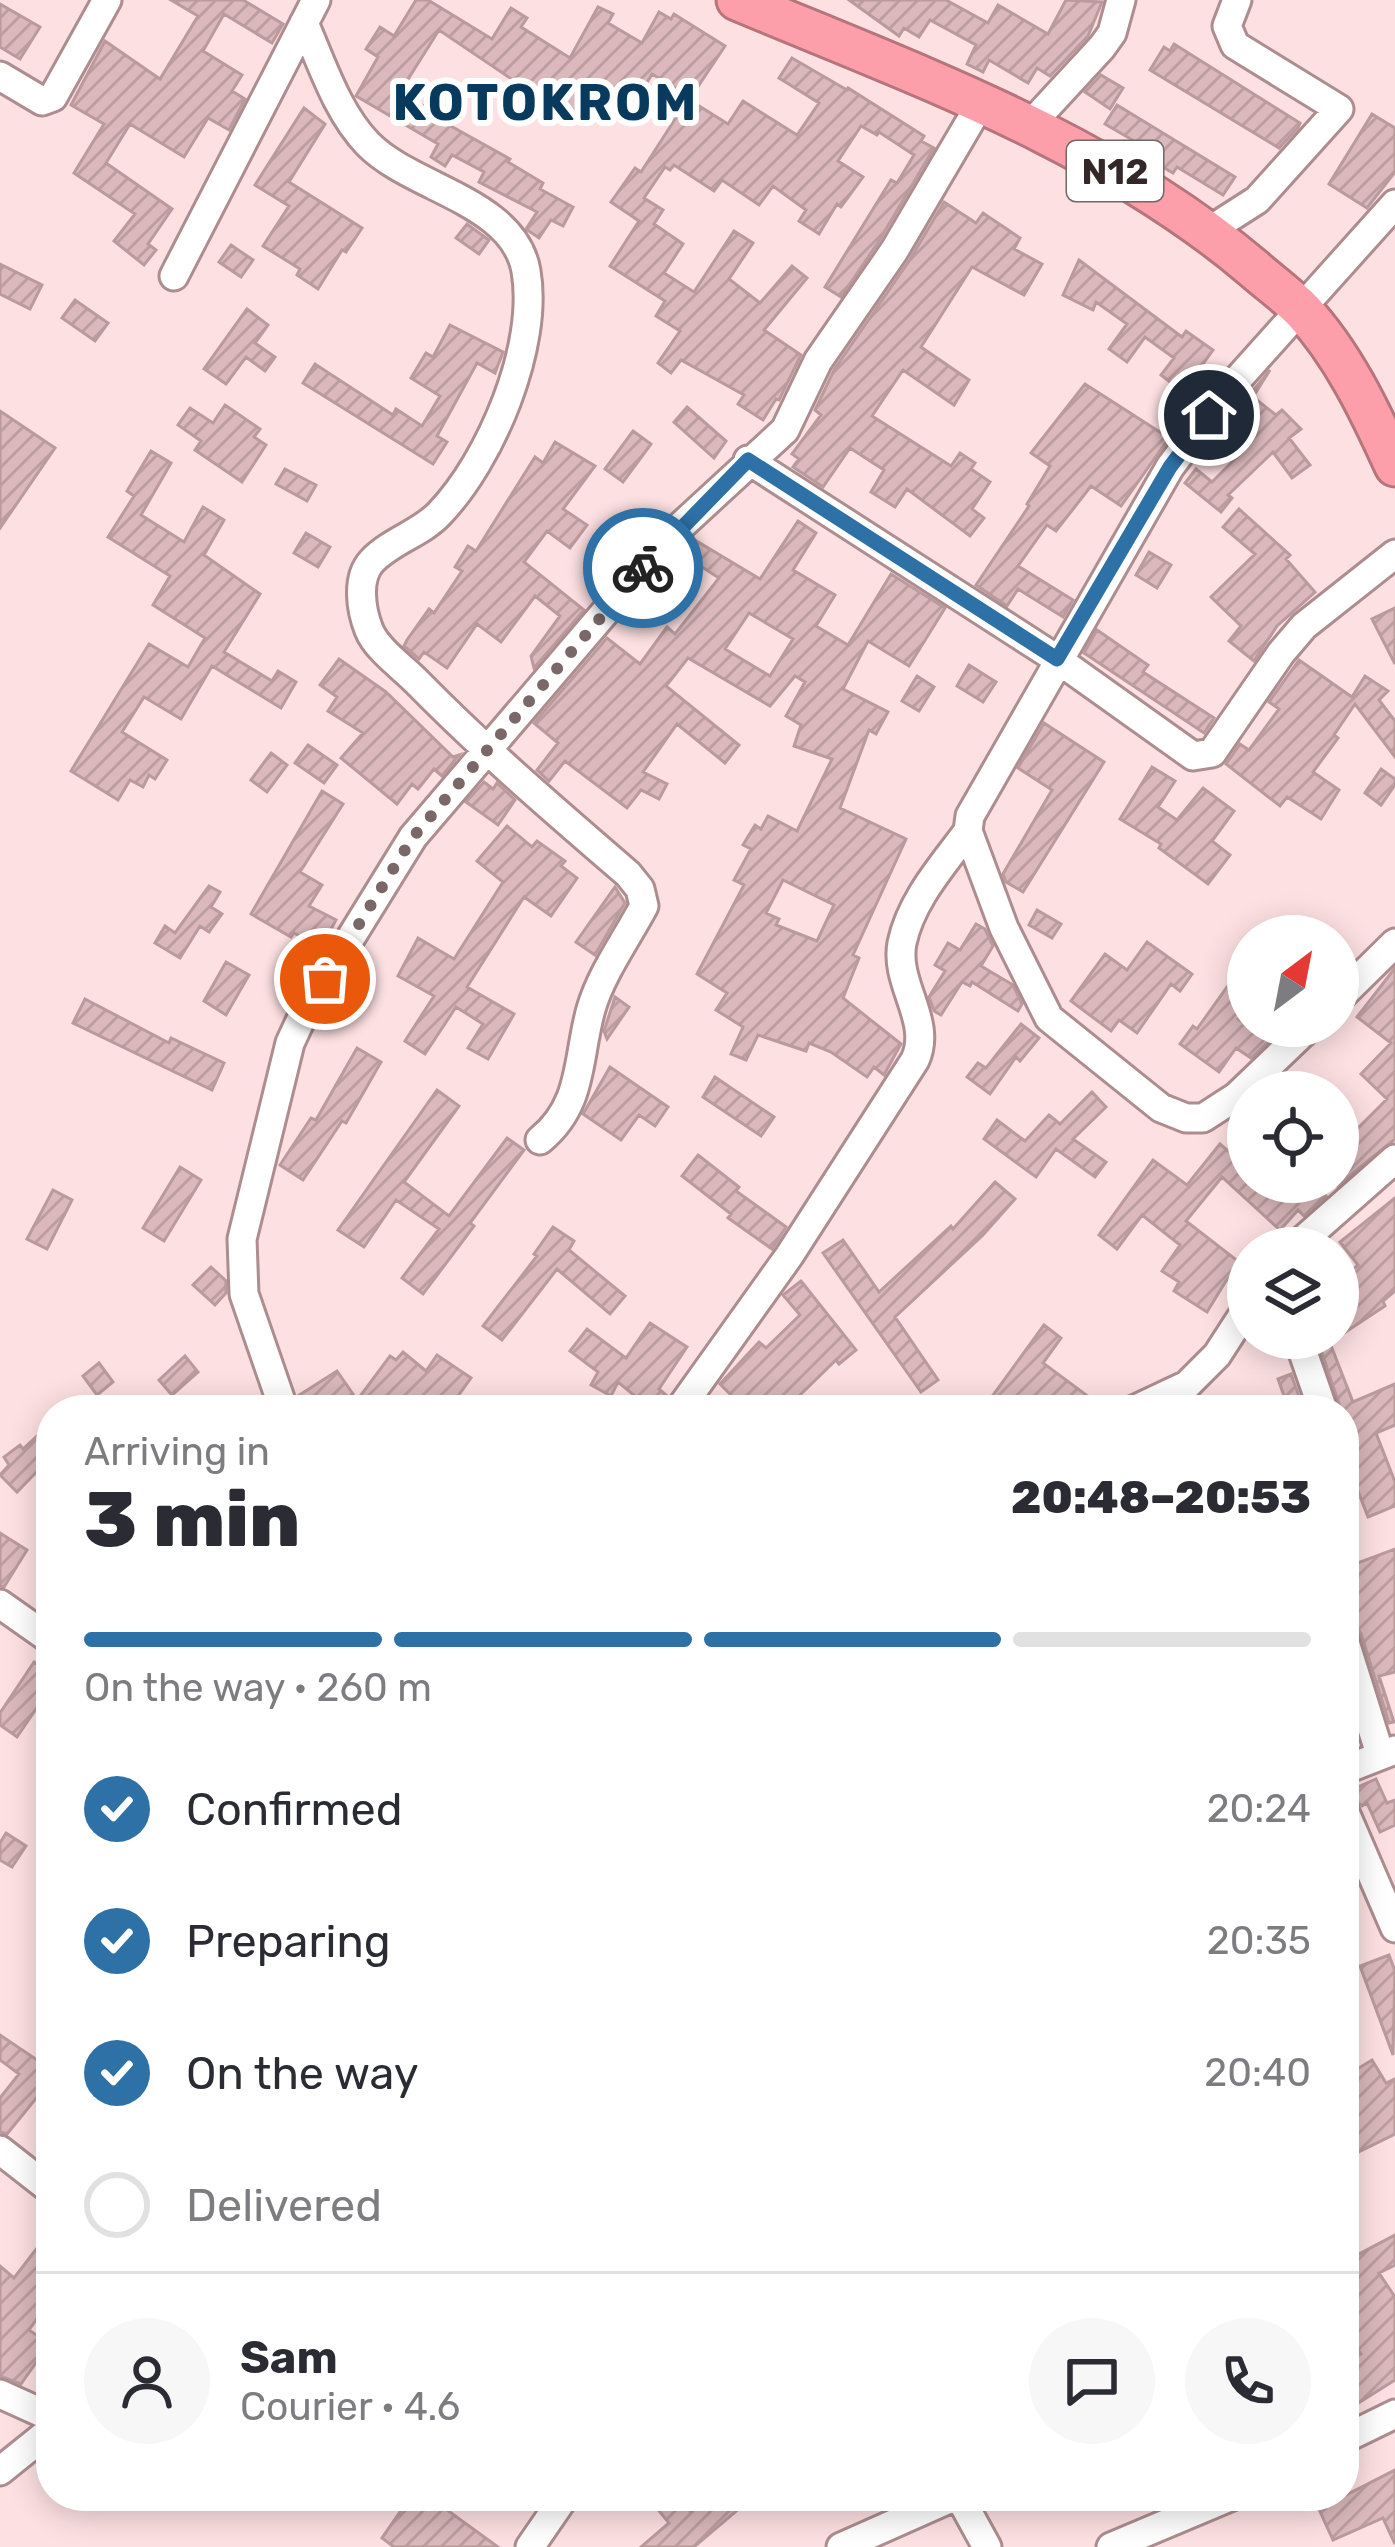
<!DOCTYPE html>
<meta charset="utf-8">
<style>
:root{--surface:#fff;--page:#f7f7f7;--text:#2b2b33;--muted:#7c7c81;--line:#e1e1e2;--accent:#2e71a6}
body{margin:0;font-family:Rubik,sans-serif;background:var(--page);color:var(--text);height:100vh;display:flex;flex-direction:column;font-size:45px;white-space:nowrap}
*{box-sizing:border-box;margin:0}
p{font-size:39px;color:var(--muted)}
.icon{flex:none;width:66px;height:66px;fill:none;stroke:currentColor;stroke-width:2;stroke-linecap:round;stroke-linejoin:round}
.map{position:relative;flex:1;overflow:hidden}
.panel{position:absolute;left:36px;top:1395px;width:1323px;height:1116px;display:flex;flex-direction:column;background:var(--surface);border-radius:48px;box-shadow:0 6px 30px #0003}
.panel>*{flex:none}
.needle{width:78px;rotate:32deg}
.tools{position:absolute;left:1227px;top:915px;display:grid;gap:24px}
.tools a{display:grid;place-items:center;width:132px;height:132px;border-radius:50%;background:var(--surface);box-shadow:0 6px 30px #0003;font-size:60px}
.pin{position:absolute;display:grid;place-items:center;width:102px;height:102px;color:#fff;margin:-51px;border:6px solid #fff;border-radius:50%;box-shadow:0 3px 12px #0007}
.courier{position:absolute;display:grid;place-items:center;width:120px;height:120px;margin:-60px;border:9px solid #2e71a6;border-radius:50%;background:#fff;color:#222;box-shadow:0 3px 15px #0007}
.overview em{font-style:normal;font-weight:800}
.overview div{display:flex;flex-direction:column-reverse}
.overview{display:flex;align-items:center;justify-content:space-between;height:204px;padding:0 48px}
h1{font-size:78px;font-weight:800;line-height:90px}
.bar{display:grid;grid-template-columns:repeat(4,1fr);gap:18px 12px;align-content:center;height:144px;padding:0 48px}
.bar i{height:15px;border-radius:9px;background:var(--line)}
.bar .on{background:var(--accent)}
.bar p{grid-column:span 4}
.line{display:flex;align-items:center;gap:30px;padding:0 48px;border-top:3px solid var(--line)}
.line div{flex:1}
.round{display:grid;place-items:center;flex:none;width:126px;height:126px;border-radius:63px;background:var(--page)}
ol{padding:0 48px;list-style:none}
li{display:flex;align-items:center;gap:36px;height:132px}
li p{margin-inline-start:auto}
li .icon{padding:12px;border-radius:50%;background:var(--accent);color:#fff;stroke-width:4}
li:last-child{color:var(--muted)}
li i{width:66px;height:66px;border:6px solid var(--line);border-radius:50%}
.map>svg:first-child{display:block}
</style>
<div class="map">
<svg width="1395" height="2547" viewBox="0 0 1395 2547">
<defs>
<pattern id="building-hatch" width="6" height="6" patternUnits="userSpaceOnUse" patternTransform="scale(3)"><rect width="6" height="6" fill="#dab8bb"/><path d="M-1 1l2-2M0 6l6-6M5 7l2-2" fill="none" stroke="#bc9ea1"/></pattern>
</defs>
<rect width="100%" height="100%" fill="#fde0e2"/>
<!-- building -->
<path fill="url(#building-hatch)" stroke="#bb9a9c" stroke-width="3" fill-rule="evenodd" d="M171,0H243L283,24L272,43L224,14L203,51L242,75L232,91L245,99L229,130L208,118L184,157L130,124L106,163L172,209L148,244L156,250L144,265L114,241L135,214L74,173L104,124L71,105L105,41L160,79L198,16Z
M416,0H428L492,39L511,8L527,18L521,27L570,58L598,7L613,14L608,23L642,43L659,12L671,19L674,14L725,46L691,97L652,74L641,93L634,89L621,110L589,91L569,118L439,30L400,92L442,117L440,120L510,159L508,162L543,183L540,189L573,207L563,226L551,220L539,238L526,229L537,212L479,182L484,172L452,155L445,166L431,157L438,144L356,96L378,57L366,49L380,27L394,36Z
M849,0H946L988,23L998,5L1048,34L1066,0L1102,2L1088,36L1050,76L1037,68L1028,83L989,60L983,72L967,64L976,45L930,20L919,37L904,28L899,36Z
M0,4L40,27L20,59L0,47Z
M1174,44L1300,123L1298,128L1279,148L1150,70L1164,47L1170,51Z
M792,58L847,90L848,88L924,136L921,141L934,148L879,241L841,297L825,287L891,180L897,183L914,155L879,132L877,135L861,126L838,161L863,177L841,207L837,204L819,234L799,221L806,210L773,186L759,205L722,180L714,191L674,165L670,170L665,167L644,198L663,210L654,224L683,244L664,273L694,292L734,231L753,243L729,279L760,303L792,266L807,278L764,330L801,355L779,400L776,399L763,420L738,404L744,395L681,360L671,373L658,363L680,331L656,316L665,301L610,266L639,221L611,202L635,168L641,172L688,99L728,124L743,101L797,135L819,103L779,78Z
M1101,75L1123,88L1110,109L1085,92Z
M1117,105L1235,177L1223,195L1177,167L1173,173L1149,159L1153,152L1105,124Z
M304,108L325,124L289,182L362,228L346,252L342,250L318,289L297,275L300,269L263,246L289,206L255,185Z
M1372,114L1395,128V172L1367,208L1329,184Z
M944,202L976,223L983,213L1020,238L1014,249L1042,264L1024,295L972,267L921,347L969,380L954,405L903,370L872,416L951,466L960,453L975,463L971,469L990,482L972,509L984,518L970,536L907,489L895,507L871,492L884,470L850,448L823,487L793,467L799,459L792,454L821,415L815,410L834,370L909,261Z
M467,224L489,240L479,254L456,238Z
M231,245L253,260L241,277L219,262Z
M1079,260L1182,337L1186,331L1213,350L1202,365L1216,376L1204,392L1192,383L1184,393L1161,375L1174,358L1145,337L1127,362L1109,349L1127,324L1096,302L1093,310L1063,295Z
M0,264L42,285L30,309L0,294Z
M75,300L108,323L95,341L62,318Z
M247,309L268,325L255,343L275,357L265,371L246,357L226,384L204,369Z
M450,325L503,352L495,373L477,363L437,436L447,442L433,464L303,383L315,364L393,415L396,409L422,426L440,396L411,378L426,353L433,357Z
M1270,370L1253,397L1276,415L1282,410L1301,429L1289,438L1310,465L1292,478L1273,452L1228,495L1232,498L1221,512L1185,483L1196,469L1212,482L1248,446L1223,427Z
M1085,384L1169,438L1121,506L1091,486L1056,531L1047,525L1018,566L1073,600L1063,617L1018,589L1007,606L976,585L1029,506L1027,504L1050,466L1031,453Z
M225,405L260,429L254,437L266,445L242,482L195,450L201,441L178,425L190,408L213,423Z
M687,407L726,441L714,458L674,422Z
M0,411L55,448L0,528Z
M633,431L651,444L623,482L605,469Z
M555,442L595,466L563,509L587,525L570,548L547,531L524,562L584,610L534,668L531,656L560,616L535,596L501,642L477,624L447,668L424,652L419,659L404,646L407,640L429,609L434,613L462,571L455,567L468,546L476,551L535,457L543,463Z
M151,451L171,463L141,515L184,542L203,507L224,520L204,555L260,594L224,652L272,681L278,671L296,682L281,708L212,666L181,719L144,697L122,732L167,760L155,779L149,775L143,787L130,780L118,800L71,771L149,644L188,667L205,638L153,605L170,576L108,537L134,496L127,491Z
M285,469L316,485L307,501L276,484Z
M1239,509L1290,555L1286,559L1315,592L1277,626L1254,661L1229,641L1241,626L1211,597L1255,554L1223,527Z
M798,521L816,533L793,570L835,595L816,626L848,645L891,574L945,608L909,666L868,641L843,689L888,712L876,734L869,730L840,808L906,839L853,955L859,958L843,998L901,1044L884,1075L874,1067L867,1077L831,1052L809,1043L806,1051L758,1035L746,1060L731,1054L743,1027L716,1010L727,993L697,974L744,885L734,880L751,849L743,845L755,825L761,829L768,816L797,831L832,759L794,746L801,725L786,716L805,682L795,676L770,706L688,658L666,686L739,745L725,763L677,724L643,772L667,784L659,799L641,790L627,808L565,761L549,781L537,770L558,743L534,723L607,638L640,664L667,627L675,634L719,578L682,554L690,542L693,539L760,579ZM749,613L793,639L770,676L725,649ZM783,880L834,905L817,941L776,925L779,919L766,913Z
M306,533L330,547L318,567L294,553Z
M1149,552L1171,565L1157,588L1136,575Z
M1395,608V664L1372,619Z
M1097,630L1148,665L1143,672L1214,718L1204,733L1084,653Z
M339,659L386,692L453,757L459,755L442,776L434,769L418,789L412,784L397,804L341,758L363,733L328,711L337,697L320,685Z
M1299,660L1352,697L1365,676L1388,691L1379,700L1395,721V757L1355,704L1334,735L1338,738L1313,772L1339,790L1321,819L1287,797L1280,806L1226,764L1240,744L1249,750L1279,709L1269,702Z
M969,665L996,682L983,702L957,686Z
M917,676L934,687L919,711L902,701Z
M1044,723L1104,762L1023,892L1006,882L1003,874L1052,790L1018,768Z
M308,745L337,765L324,783L295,763Z
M271,753L287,765L267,792L251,780Z
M1152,767L1175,781L1158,807L1177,820L1203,788L1234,811L1212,841L1230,855L1208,884L1159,848L1161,844L1120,819Z
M1381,769L1395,779V785L1381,805L1365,793Z
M484,782L493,789L497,783L515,800L498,825L466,802Z
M322,791L343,804L300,872L322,885L309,906L336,920L321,948L294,933L291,937L251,914Z
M507,826L532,847L537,841L565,861L561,866L577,878L551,916L524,897L467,987L514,1014L488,1059L468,1048L483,1024L456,1007L425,1054L405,1041L434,996L398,976L418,938L454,959L503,882L477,861Z
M209,886L220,892L211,907L222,914L209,932L200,926L180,958L155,943L165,926L175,933Z
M615,887L625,903L595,955L576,942Z
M1037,910L1061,924L1052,938L1029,925Z
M976,924L985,929L993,946L981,966L1013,985L1022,1004L1018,1011L972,982L970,986L962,982L941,1015L934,1011L929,997L945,971L935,965L948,943L960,950Z
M1147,942L1192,974L1180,991L1171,984L1137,1033L1119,1020L1111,1031L1071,1001L1105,954L1127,970Z
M226,962L249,975L226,1015L204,1001Z
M1395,968V1139L1338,1185V1127L1348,1138L1387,1099L1361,1074L1391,1043L1357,1017Z
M1232,980L1248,991V1005L1238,1019L1269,1041L1251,1058L1236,1048L1219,1072L1180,1044L1193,1026L1197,1029Z
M615,997L629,1007L607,1039L604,1031Z
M85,999L169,1043L171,1038L224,1063L212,1090L73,1023Z
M1021,1024L1039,1038L1020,1061L1016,1057L990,1094L967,1077L978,1063L986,1068Z
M357,1048L381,1062L346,1123L342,1121L303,1180L280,1165L311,1118L316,1120Z
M610,1067L668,1107L655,1126L639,1115L621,1140L583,1114Z
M715,1077L774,1117L761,1136L703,1097Z
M437,1090L459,1106L404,1182L449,1216L507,1138L524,1150L470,1223L474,1226L423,1294L402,1278L439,1229L396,1200L364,1247L338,1230Z
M1092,1092L1106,1107L1073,1139L1106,1162L1095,1177L1056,1149L1036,1177L984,1139L997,1120L1025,1141L1049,1115L1060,1124Z
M1248,1128V1182H1313L1326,1196L1304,1216L1298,1210L1280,1230L1222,1177L1186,1221L1243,1265L1226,1281L1207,1312L1174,1291L1179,1282L1162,1271L1180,1245L1142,1215L1117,1249L1099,1235L1153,1160L1187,1185L1220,1144L1228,1151Z
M698,1155L739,1187L736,1191L786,1227L772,1249L728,1218L731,1214L682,1176Z
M180,1167L201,1180L164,1241L143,1228Z
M995,1182L1015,1199L983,1235L895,1317L938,1380L921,1392L823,1253L843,1240L879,1292L951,1226L953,1229Z
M53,1190L72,1200L47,1249L27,1239Z
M1395,1198V1291L1383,1301L1385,1306L1338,1337V1282L1358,1265L1340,1242Z
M553,1227L574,1241L569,1250L625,1296L610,1314L557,1269L502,1340L483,1326L537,1256L534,1254Z
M211,1267L226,1281V1293L215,1305L193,1285Z
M801,1281L856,1350L839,1364L836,1360L799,1396L812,1410H746L720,1384L759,1342L766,1348L800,1315L783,1295Z
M650,1323L687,1347L659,1389L667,1396L661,1410H652L618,1382L611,1396L591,1385L598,1372L570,1351L587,1329L626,1358Z
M1044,1325L1061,1338L1043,1363L1093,1400L1086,1410H1006L991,1398Z
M1317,1338H1328L1353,1402L1395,1384V1425L1376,1433L1395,1482V1506L1368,1517L1346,1460L1352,1457L1344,1436V1410H1341Z
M403,1352L426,1371L437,1355L471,1378L448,1410H380L361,1395L390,1356L396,1360Z
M185,1356L198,1372L172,1395L159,1380Z
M99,1363L113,1382L97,1395L83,1376Z
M337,1371L353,1394L329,1410H302L298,1396Z
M1291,1374L1304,1410H1289L1278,1379Z
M51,1423V1457L17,1492L0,1475L9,1465L4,1457L20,1445L23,1449Z
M0,1533L27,1550L4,1587L0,1586Z
M1395,1549V1672L1379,1676L1394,1722L1389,1723L1361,1634L1355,1625L1344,1621V1611L1350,1610L1344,1592V1568Z
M34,1662L51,1674V1687L17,1737L0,1725V1713Z
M1376,1779L1387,1803L1395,1800V1825L1380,1832L1367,1803L1362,1806L1347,1792Z
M6,1833L26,1846L12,1867L0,1860V1843Z
M1389,1955L1395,1971L1393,2055L1360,1966Z
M0,2035L37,2060L51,2038V2080L7,2134L0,2132V2098L19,2074L0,2060Z
M1372,2060L1386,2083L1395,2079V2134L1344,2159V2077Z
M51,2230V2271L38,2288L51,2299L29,2330L49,2344L21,2384L0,2376V2266L14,2278Z
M1395,2235V2265L1379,2273L1395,2297V2380L1344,2412V2365L1361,2354L1344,2332V2309L1356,2300L1344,2276V2262Z
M1395,2470V2544L1383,2518L1333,2540L1313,2496H1344Z
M411,2496H457L447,2510L498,2547H394L382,2538Z
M647,2496H678L691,2512L710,2496H754L694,2547H641L669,2523Z"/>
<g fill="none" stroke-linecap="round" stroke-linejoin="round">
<!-- minor casing -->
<g stroke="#ad8d8f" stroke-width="33">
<path id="minor" d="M304,23C322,64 337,112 368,144C412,189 514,201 526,271C539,346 491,460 439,514C421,533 391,541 372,561C356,578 361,610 369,630C377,650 404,668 419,684C485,751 556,812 628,874L640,889L644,906C627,938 601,974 591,1009C577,1058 584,1104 540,1140
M0,76L42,101L53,97L107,0
M1030,125L1102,47L1112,33L1121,0
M1207,232L1257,200L1339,109L1235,45L1227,26L1237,0
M174,276L316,0
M748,460L1057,659L1193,756L1212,753L1281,653L1304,626L1395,554
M1338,999L1395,943
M1310,1026L1237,1096L1203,1118H1186L1161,1108L1049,1018L1004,928L968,831L970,816L1170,467L1229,389L1395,204
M1294,1248L1395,1159
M1298,1338L1323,1410
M284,1410L244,1294L242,1239L290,1043L303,1015L413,837L671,535L785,430L818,361L894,251L981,103
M679,1410L789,1256L915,1060C933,1021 894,984 902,943C911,900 943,865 968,831
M1134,1410L1187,1385L1217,1355L1248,1307
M0,1604L51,1640
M1344,1639L1380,1754
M1344,1770L1395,1750
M1344,1810L1395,1928
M0,2150L51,2190
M0,2394L51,2417
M1344,2439L1395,2414
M0,2471L51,2430
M959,2496L987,2547
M530,2547L565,2496
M841,2547L956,2496
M1111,2547L1232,2496"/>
</g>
<!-- highway casing -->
<g stroke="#b6757c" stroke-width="45">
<path id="highway" d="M737,0C916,75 1103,141 1253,268C1269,282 1287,295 1302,310C1343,354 1370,411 1395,466"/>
</g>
<!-- minor -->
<use href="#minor" stroke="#fff" stroke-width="27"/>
<!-- highway -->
<use href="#highway" stroke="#fc9faa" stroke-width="39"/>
</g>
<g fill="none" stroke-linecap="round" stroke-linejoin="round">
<!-- done -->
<path stroke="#7a6869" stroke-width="12" stroke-dasharray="0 21.6" d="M325,979L413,837L643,568"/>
<!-- route -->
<path stroke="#2e71a6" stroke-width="15" d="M643,568L748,460L1057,659L1170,467L1209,415"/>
</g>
<g text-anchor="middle" stroke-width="12" stroke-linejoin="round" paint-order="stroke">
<!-- shield labels -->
<rect fill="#fff" stroke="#716868" stroke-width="3" x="1067" y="141" width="96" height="60" rx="9"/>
<g font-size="36" font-weight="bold" fill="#342728">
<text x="1115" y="184">N12</text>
</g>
<!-- district labels -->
<g font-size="51" font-weight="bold" letter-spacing="3" fill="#083a5e" stroke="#fff">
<text x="546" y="120">KOTOKROM</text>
</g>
</g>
</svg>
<div class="tools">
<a><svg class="needle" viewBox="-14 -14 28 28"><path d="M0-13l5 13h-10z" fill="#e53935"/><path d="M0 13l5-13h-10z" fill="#7c7c81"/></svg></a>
<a><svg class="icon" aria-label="locate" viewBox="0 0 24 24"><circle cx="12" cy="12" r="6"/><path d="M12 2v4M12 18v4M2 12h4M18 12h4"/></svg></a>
<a><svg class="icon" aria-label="layers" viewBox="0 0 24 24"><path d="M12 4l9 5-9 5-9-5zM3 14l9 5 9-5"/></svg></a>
</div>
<div class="pin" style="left:325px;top:979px;background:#ea580c"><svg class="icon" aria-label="bag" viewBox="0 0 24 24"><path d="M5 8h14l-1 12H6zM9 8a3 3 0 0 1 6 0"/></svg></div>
<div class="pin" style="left:1209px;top:415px;background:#1f2937"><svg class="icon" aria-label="home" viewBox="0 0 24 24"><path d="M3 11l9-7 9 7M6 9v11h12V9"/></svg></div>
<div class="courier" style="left:643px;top:568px"><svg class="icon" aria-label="bike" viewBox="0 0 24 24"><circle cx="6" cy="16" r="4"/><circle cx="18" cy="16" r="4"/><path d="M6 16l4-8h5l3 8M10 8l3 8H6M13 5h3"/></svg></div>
<section class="panel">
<div class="overview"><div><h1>3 min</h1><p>Arriving in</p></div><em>20:48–20:53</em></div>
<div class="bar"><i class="on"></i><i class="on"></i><i class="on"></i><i></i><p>On the way · 260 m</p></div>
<ol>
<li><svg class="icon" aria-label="check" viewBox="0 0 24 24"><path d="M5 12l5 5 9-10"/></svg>Confirmed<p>20:24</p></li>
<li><svg class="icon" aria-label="check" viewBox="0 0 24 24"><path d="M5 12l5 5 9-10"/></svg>Preparing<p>20:35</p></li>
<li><svg class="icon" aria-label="check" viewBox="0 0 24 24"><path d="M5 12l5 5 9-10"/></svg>On the way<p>20:40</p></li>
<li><i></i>Delivered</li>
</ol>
<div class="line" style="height:216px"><a class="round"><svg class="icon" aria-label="person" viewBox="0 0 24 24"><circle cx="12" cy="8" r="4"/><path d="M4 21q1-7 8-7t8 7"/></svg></a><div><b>Sam</b><p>Courier · 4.6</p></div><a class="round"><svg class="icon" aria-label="chat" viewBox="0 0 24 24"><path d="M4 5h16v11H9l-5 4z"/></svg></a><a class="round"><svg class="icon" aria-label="phone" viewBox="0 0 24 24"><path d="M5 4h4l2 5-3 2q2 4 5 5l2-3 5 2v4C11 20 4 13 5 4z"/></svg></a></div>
</section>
</div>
